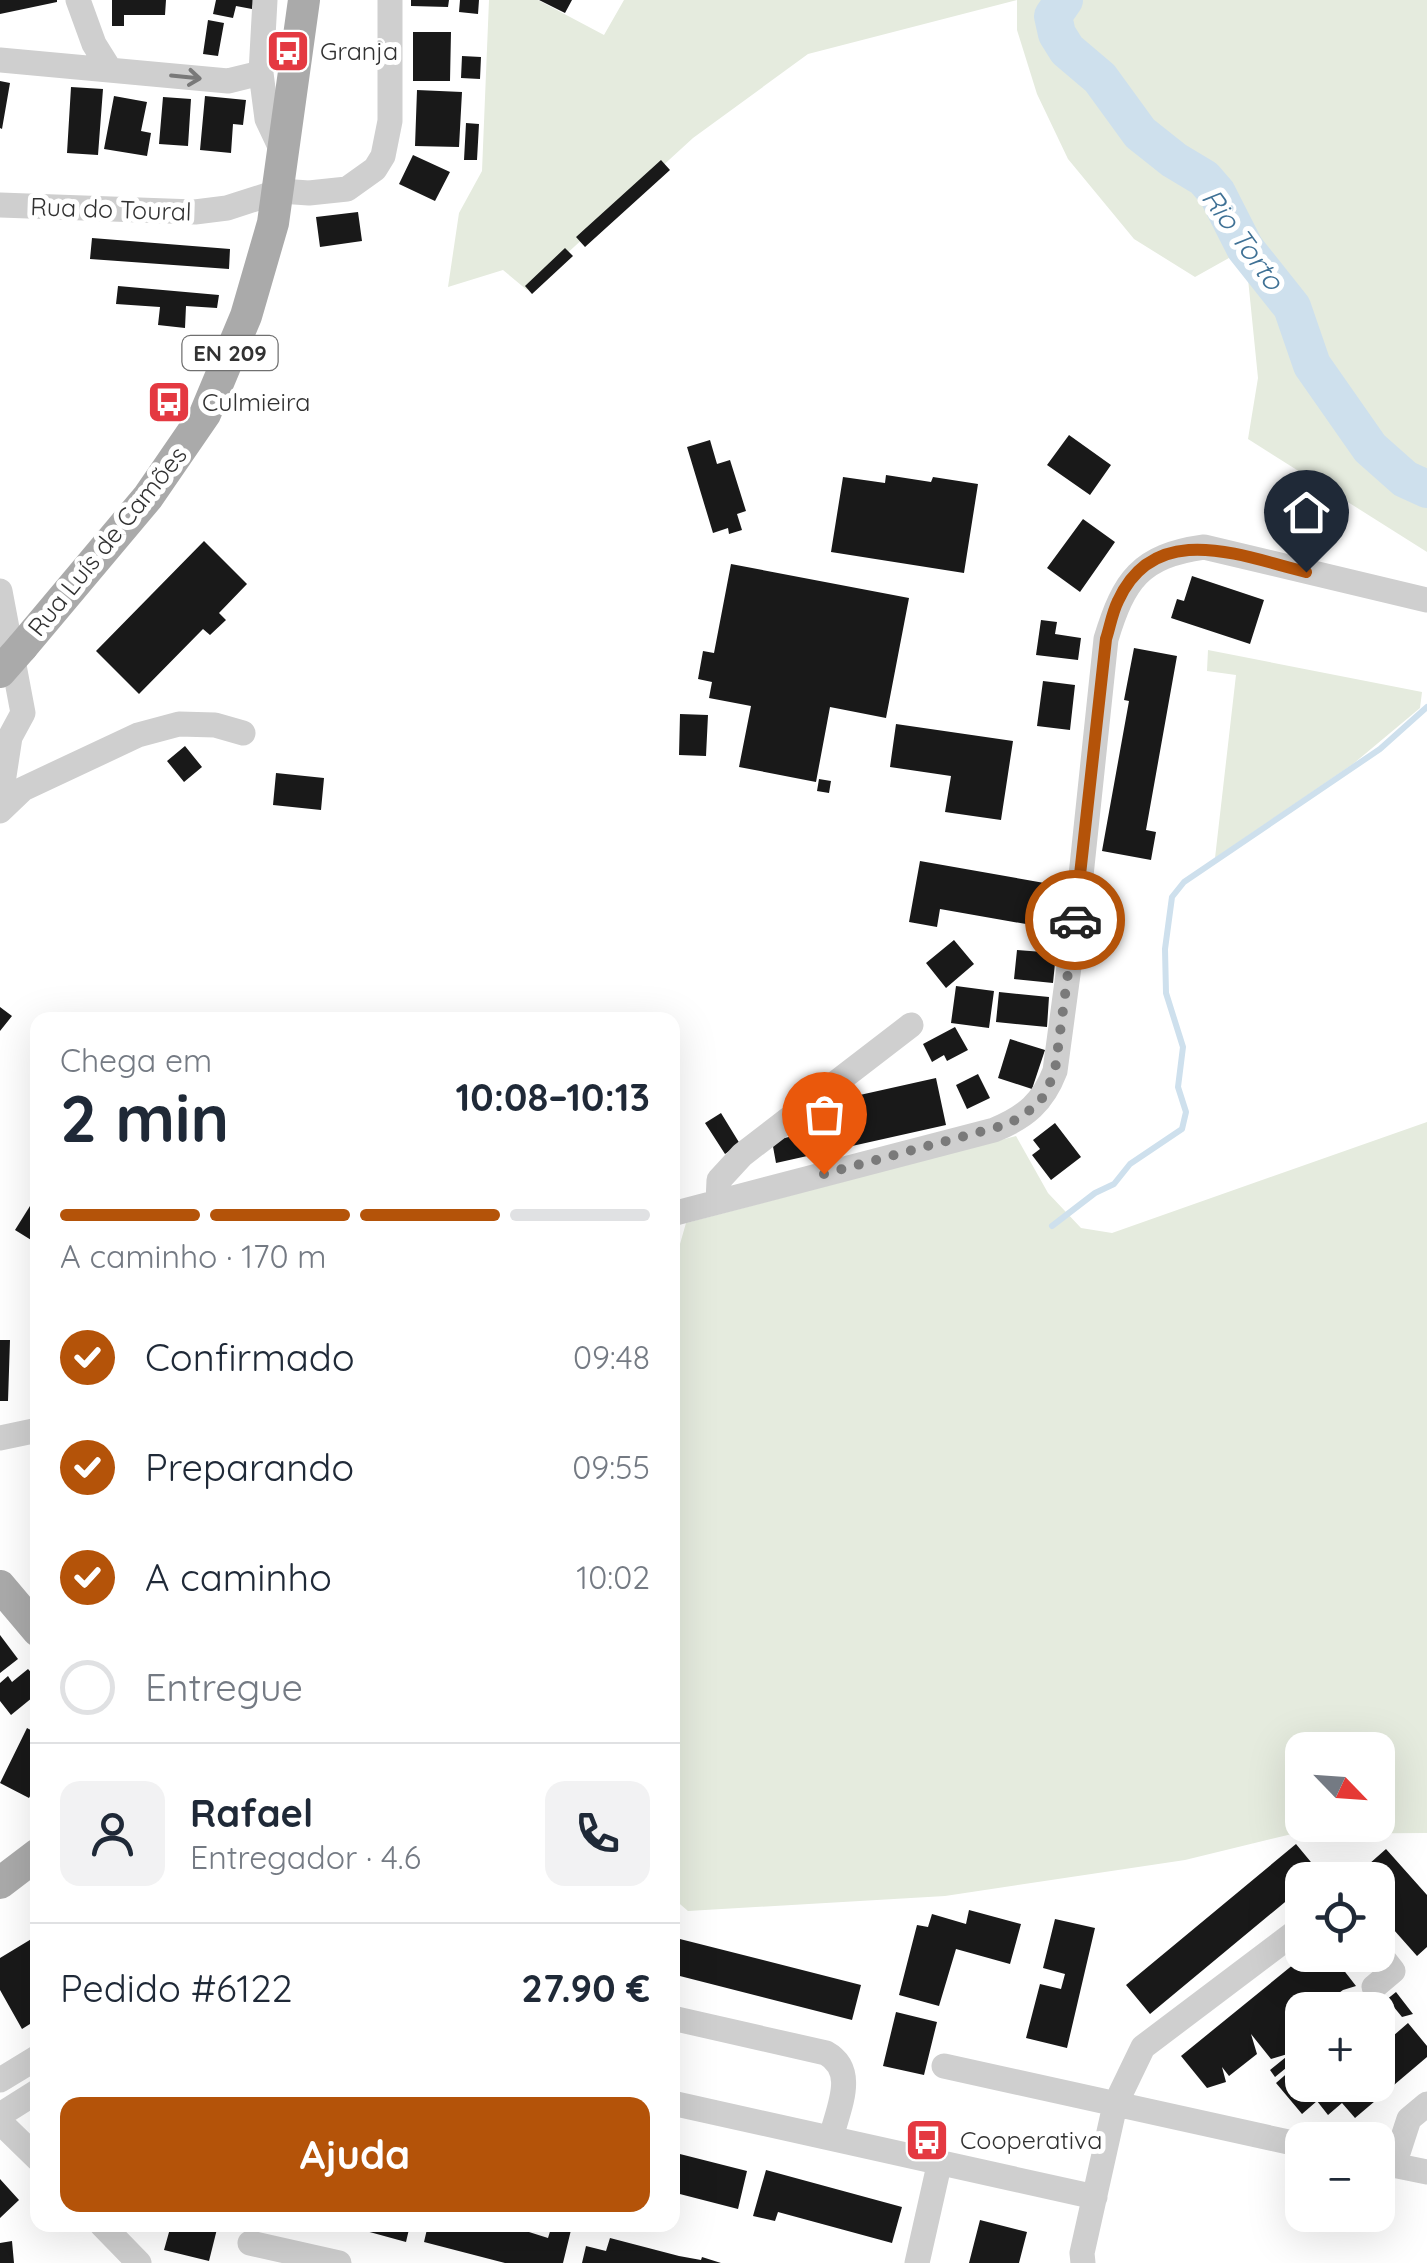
<!DOCTYPE html>
<html lang="pt">
<meta charset="utf-8">
<style>
:root{--surface:#fff;--page:#f2f2f3;--text:#1f2937;--muted:#747a83;--line:#e0e1e3;--accent:#b45309}
body{margin:0;font-family:Quicksand,sans-serif;background:var(--page);color:var(--text);height:100vh;display:flex;flex-direction:column;font-size:38px;white-space:nowrap}
*{box-sizing:border-box;margin:0}
p{font-size:32px;color:var(--muted)}
.icon{flex:none;width:55px;height:55px;fill:none;stroke:currentColor;stroke-width:2;stroke-linecap:round;stroke-linejoin:round}
.map{position:relative;flex:1;overflow:hidden}
.details{position:absolute;left:30px;top:1012px;width:650px;height:1220px;display:flex;flex-direction:column;background:var(--surface);border-radius:20px;box-shadow:0 10px 40px #0002}
.details>*{flex:none}
.needle{width:65px;rotate:115deg}
.buttons{position:absolute;left:1285px;top:1732px;display:grid;gap:20px}
.buttons a{display:grid;place-items:center;width:110px;height:110px;border-radius:20px;background:var(--surface);box-shadow:0 10px 40px #0002;font-size:50px}
.pin{position:absolute;display:grid;place-items:center;width:85px;height:85px;color:#fff;margin:-102px -42px;border-radius:50% 50% 50% 0;rotate:-45deg;box-shadow:0 0 10px #0007}
.pin .icon{rotate:45deg}
.courier{position:absolute;display:grid;place-items:center;width:100px;height:100px;margin:-50px;border:8px solid #b45309;border-radius:50%;background:#fff;color:#222;box-shadow:0 2px 12px #0007}
.head em{font-style:normal;font-weight:700}
.head div{display:flex;flex-direction:column-reverse}
.head{display:flex;align-items:center;justify-content:space-between;height:170px;padding:0 30px}
h1{font-size:65px;font-weight:700;line-height:75px}
.bar{display:grid;grid-template-columns:repeat(4,1fr);gap:15px 10px;align-content:center;height:120px;padding:0 30px}
.bar i{height:12px;border-radius:8px;background:var(--line)}
.bar .active{background:var(--accent)}
.bar p{grid-column:span 4}
.line{display:flex;align-items:center;gap:25px;padding:0 30px;border-top:2px solid var(--line)}
.line div{flex:1}
.round{display:grid;place-items:center;flex:none;width:105px;height:105px;border-radius:20px;background:var(--page)}
ol{padding:0 30px;list-style:none}
li{display:flex;align-items:center;gap:30px;height:110px}
li p{margin-inline-start:auto}
li .icon{padding:10px;border-radius:50%;background:var(--accent);color:#fff;stroke-width:4}
li:last-child{color:var(--muted)}
li i{width:55px;height:55px;border:5px solid var(--line);border-radius:50%}
.action{display:flex;gap:20px;margin-top:auto;padding:20px 30px}
.action a{flex:1;height:115px;border-radius:20px;background:var(--accent);color:#fff;font-size:40px;font-weight:700;line-height:115px;text-align:center}
.map>svg:first-child{display:block}
</style>
<div class="map">
<svg width="1427" height="2263" viewBox="0 0 1427 2263">
<rect width="100%" height="100%" fill="#fff"/>
<!-- green -->
<path fill="#e5ebde" fill-rule="evenodd" d="M489,0H538L604,35L624,0H1427V552L1248,439L1258,378L1245,249L1195,277L1134,239L1068,159L1037,94L1017,30V0L808,54L693,138L527,290L503,270L448,287L459,213L482,171Z
M1208,650L1422,692L1420,708L1353,764L1215,858L1236,675L1207,671Z
M1427,1122V1833L1292,1834L1185,1860L945,1896L688,1911L673,1898L672,1272L686,1223L1016,1136L1048,1193L1081,1228L1112,1233ZM1302,1750H1378V1825H1302Z"/>
<g fill="none" stroke-linecap="round" stroke-linejoin="round">
<!-- stream -->
<path stroke="#cee0ed" stroke-width="6" d="M1052,1226L1095,1193L1114,1184L1130,1164L1182,1129L1186,1112L1178,1087L1183,1047L1166,993L1165,949L1172,897L1184,882L1380,749L1427,707"/>
<!-- river -->
<path stroke="#cee0ed" stroke-width="38" d="M1064,0L1053,16L1057,34L1067,50L1100,78L1140,133L1174,160L1204,178L1217,193L1245,248L1292,307L1312,365L1370,448L1405,479L1427,489"/>
</g>
<!-- building -->
<path fill="#191919" d="M0,0H57V2L0,14Z
M112,0H166L165,15H124V26H112Z
M216,0H254L252,9L236,6L233,18L213,14Z
M411,0H449L448,7L411,6Z
M460,0H479L478,14L459,12Z
M539,0H572L565,13Z
M208,20L224,23L218,56L203,54Z
M413,32H451L450,81H413Z
M462,56L481,57L480,79L461,78Z
M0,81L10,83L2,129L0,128Z
M71,87L103,89L98,155L67,153Z
M417,90L462,92L459,147L415,146Z
M114,96L147,102L141,131L151,133L147,156L104,149Z
M205,96L246,100L243,125L233,124L231,153L200,150Z
M163,97L191,99L188,146L159,144Z
M466,123L479,124L477,160H464Z
M413,155L450,172L435,201L399,184Z
M661,160L670,170L585,247L576,237Z
M358,212L362,241L320,247L316,217Z
M92,238L230,249L229,269L90,259Z
M565,248L573,256L532,294L525,286Z
M118,286L219,295L217,308L186,306L185,328L158,325L160,307L116,304Z
M1069,435L1111,465L1090,495L1047,465Z
M710,440L717,464L730,460L746,511L737,514L742,530L729,534L728,528L713,533L687,447Z
M886,475L931,482L933,477L978,484L964,573L831,552L843,477L885,483Z
M1083,519L1115,542L1080,592L1047,568Z
M204,541L247,584L219,613L226,620L210,635L203,629L139,694L96,651Z
M731,564L909,598L886,718L830,707L816,782L739,767L751,706L709,698L712,682L698,679L703,651L714,653Z
M1192,576L1264,600L1250,644L1171,618L1177,599L1184,601Z
M1041,620L1057,622L1055,634L1081,638L1078,660L1036,655Z
M1134,648L1177,656L1146,830L1156,832L1151,860L1102,851L1129,701L1124,700Z
M1043,681L1075,685L1070,730L1037,726Z
M680,714L708,715L706,756L679,755Z
M896,724L1013,741L1001,820L945,812L951,776L890,767Z
M185,746L202,767L184,782L167,761Z
M276,773L324,778L321,810L273,805Z
M819,779L831,781L829,793L817,791Z
M920,861L1050,884L1043,927L940,909L937,927L909,922Z
M954,940L974,964L946,988L926,963Z
M1017,950L1056,953L1053,983L1014,979Z
M956,986L994,991L989,1028L951,1023Z
M999,992L1049,997L1047,1027L996,1022Z
M0,1007L12,1016L0,1031Z
M955,1027L968,1050L947,1061L944,1055L932,1062L923,1044Z
M1010,1039L1045,1050L1032,1089L998,1078Z
M978,1074L990,1098L967,1109L956,1085Z
M936,1078L946,1125L776,1163L772,1141L793,1136L790,1124L809,1120L806,1107Z
M721,1113L740,1144L725,1154L705,1123Z
M1055,1123L1081,1157L1051,1180L1032,1155L1040,1149L1033,1140Z
M30,1206L38,1210L36,1243L15,1230Z
M0,1340H10L8,1401H0Z
M0,1635L18,1659L0,1673Z
M28,1669L38,1680V1693L11,1715L0,1701V1683L8,1676L12,1682Z
M27,1728L38,1734V1782L29,1798L0,1783Z
M1296,1844L1320,1873L1312,1880H1302V1888L1150,2014L1126,1985Z
M1386,1849L1427,1895V1947L1417,1956L1378,1912V1880H1351Z
M969,1910L1021,1924L1010,1964L956,1949L939,2006L899,1995L917,1925L928,1927L932,1914L966,1924Z
M1055,1919L1095,1928L1067,2048L1026,2038L1040,1984L1061,1989L1065,1974L1043,1968Z
M38,1935V2019L22,2029L0,1990V1958Z
M672,1937L861,1985L852,2020L672,1974Z
M1305,1955H1332L1356,1986L1343,1990L1315,2010H1302V2055L1275,2077L1270,2070L1291,2053L1271,2059L1251,2034L1257,2054L1229,2076L1222,2067L1226,2082L1207,2088L1181,2056Z
M1396,1992L1413,2014L1402,2017L1393,2006L1378,2018V2010H1354L1373,1995L1381,2004Z
M896,2012L937,2022L924,2075L883,2066Z
M1408,2023L1427,2046V2057L1355,2118L1342,2103L1328,2115L1317,2101L1302,2114L1276,2083L1292,2069L1302,2085H1378V2049Z
M672,2152L747,2171L738,2209L672,2192Z
M766,2170L902,2207L892,2243L778,2212L775,2221L753,2216Z
M0,2179L19,2200L0,2218Z
M980,2220L1027,2232L1019,2263H969Z
M171,2225H218L209,2261L164,2250Z
M344,2225H410L406,2242Z
M428,2225H530L529,2232L548,2238L552,2225L571,2230L563,2263H505L424,2242Z
M610,2238L679,2256L701,2260L702,2257L721,2263H582L586,2246L606,2251Z
M12,2241L14,2263H0V2243Z"/>
<g fill="none" stroke-linecap="round" stroke-linejoin="round">
<!-- minor -->
<path stroke="#cfcfcf" stroke-width="25" d="M78,0L94,44L109,68
M265,0L261,73L267,119L284,155
M0,60L228,81L261,73
M0,205L195,212L227,208L280,191L309,193L347,189L375,169L383,156L390,121V0
M0,591L23,713L10,737L0,802
M0,811L23,789L138,735L179,724L215,725L243,733
M718,1202L719,1180L742,1155L911,1025
M672,1214L994,1130C1026,1117 1043,1102 1055,1071L1080,885L1106,639C1124,580 1140,556 1204,547L1427,600
M0,1438L38,1430
M1374,1987L1393,1971L1378,1952
M672,2018L826,2053C858,2071 838,2108 831,2138
M944,2066L1302,2145
M0,2080L38,2057
M672,2103L1095,2197
M0,2115L38,2091
M0,2122L38,2159
M1378,2162L1427,2172
M1394,2165L1409,2119L1427,2104
M102,2225L139,2263
M250,2243L339,2263
M917,2263L940,2161
M1083,2263L1082,2253L1115,2105L1143,2047L1302,1927"/>
<!-- major -->
<path stroke="#aaa" stroke-width="32" d="M22,647L148,497L205,414L246,316L273,223L304,0
M0,1586L38,1631
M0,1883L38,1854"/>
<!-- major-bridge -->
<path stroke="#aaa" stroke-width="32" d="M0,672L22,647"/>
</g>
<!-- one-way arrows -->
<defs><path id="oneway-shaft" d="M-6 0H5M1.5-3L5.5 0L1.5 3" fill="none" stroke-width="1.6" stroke-linecap="round" stroke-linejoin="round" transform="scale(2.5)"/></defs>
<use stroke="#797979" href="#oneway-shaft" transform="translate(186 77) rotate(6)"/>
<g fill="none" stroke-linecap="round" stroke-linejoin="round">
<!-- done -->
<path stroke="#7a7a7a" stroke-width="10" stroke-dasharray="0 18" d="M824,1174L1009,1124L1036,1106L1046,1093L1055,1070L1075,920"/>
<!-- route -->
<path stroke="#b45309" stroke-width="12" d="M1075,920L1106,639C1110,627 1112,613 1118,601C1155,519 1241,556 1306,572"/>
</g>
<!-- icons -->
<defs>
<g id="bus-square" transform="scale(2.25)"><rect x="-9" y="-9" width="18" height="18" rx="4" fill="#e43941" stroke="#fff"/><path d="M-5-6H5V4H4V6H2V4H-2V6H-4V4H-5ZM-3.5-4V0h7V-4ZM-3.5 1.2v1.5H-2V1.2ZM2 1.2v1.5H3.5V1.2Z" fill="#fff"/></g>
</defs>
<g fill-rule="evenodd">
<use href="#bus-square" x="288" y="51"/>
<use href="#bus-square" x="169" y="402"/>
<use href="#bus-square" x="927" y="2140"/>
</g>
<g text-anchor="middle" stroke-width="10" stroke-linejoin="round" paint-order="stroke">
<!-- shield labels -->
<rect fill="#fff" stroke="#707070" stroke-width="2.5" x="182.5" y="336" width="95" height="34" rx="8"/>
<g font-size="22" font-weight="bold" fill="#323232">
<text x="230" y="361">EN 209</text>
</g>
<!-- poi labels -->
<g font-size="25" fill="#323232" stroke="#fff" text-anchor="start">
<text x="320" y="60">Granja</text>
<text x="202" y="411">Culmieira</text>
<text x="960" y="2149">Cooperativa</text>
</g>
<!-- street labels -->
<g font-size="25" fill="#323232" stroke="#fff">
<text transform="translate(111 209) rotate(2)" y="9">Rua do Toural</text>
<text transform="translate(107 541) rotate(-51)" y="9">Rua Luís de Camões</text>
</g>
<!-- water labels -->
<g font-size="28" font-style="italic" fill="#3f7195" stroke="#fff">
<text transform="translate(1243 239) rotate(54)" y="10">Rio Torto</text>
</g>
</g>
</svg>
<div class="buttons">
<a><svg class="needle" viewBox="-14 -14 28 28"><path d="M0-13l5 13h-10z" fill="#e53935"/><path d="M0 13l5-13h-10z" fill="#747a83"/></svg></a>
<a><svg class="icon" aria-label="locate" viewBox="0 0 24 24"><circle cx="12" cy="12" r="6"/><path d="M12 2v4M12 18v4M2 12h4M18 12h4"/></svg></a>
<a>+</a>
<a>−</a>
</div>
<div class="pin" style="left:824px;top:1174px;background:#ea580c"><svg class="icon" aria-label="bag" viewBox="0 0 24 24"><path d="M5 8h14l-1 12H6zM9 8a3 3 0 0 1 6 0"/></svg></div>
<div class="pin" style="left:1306px;top:572px;background:#1f2937"><svg class="icon" aria-label="home" viewBox="0 0 24 24"><path d="M3 11l9-7 9 7M6 9v11h12V9"/></svg></div>
<div class="courier" style="left:1075px;top:920px"><svg class="icon" aria-label="car" viewBox="0 0 24 24"><path d="M5 17H2v-5l4-1 3-4h7l3 4 3 1v5h-3M9 17h6M6 11h13"/><circle cx="7" cy="17" r="2"/><circle cx="17" cy="17" r="2"/></svg></div>
<section class="details">
<div class="head"><div><h1>2 min</h1><p>Chega em</p></div><em>10:08–10:13</em></div>
<div class="bar"><i class="active"></i><i class="active"></i><i class="active"></i><i></i><p>A caminho · 170 m</p></div>
<ol>
<li><svg class="icon" aria-label="check" viewBox="0 0 24 24"><path d="M5 12l5 5 9-10"/></svg>Confirmado<p>09:48</p></li>
<li><svg class="icon" aria-label="check" viewBox="0 0 24 24"><path d="M5 12l5 5 9-10"/></svg>Preparando<p>09:55</p></li>
<li><svg class="icon" aria-label="check" viewBox="0 0 24 24"><path d="M5 12l5 5 9-10"/></svg>A caminho<p>10:02</p></li>
<li><i></i>Entregue</li>
</ol>
<div class="line" style="height:180px"><a class="round"><svg class="icon" aria-label="person" viewBox="0 0 24 24"><circle cx="12" cy="8" r="4"/><path d="M4 21q1-7 8-7t8 7"/></svg></a><div><b>Rafael</b><p>Entregador · 4.6</p></div><a class="round"><svg class="icon" aria-label="phone" viewBox="0 0 24 24"><path d="M5 4h4l2 5-3 2q2 4 5 5l2-3 5 2v4C11 20 4 13 5 4z"/></svg></a></div>
<div class="line" style="height:130px"><div>Pedido #6122</div><b>27.90 €</b></div>
<div class="action"><a>Ajuda</a></div>
</section>
</div>
